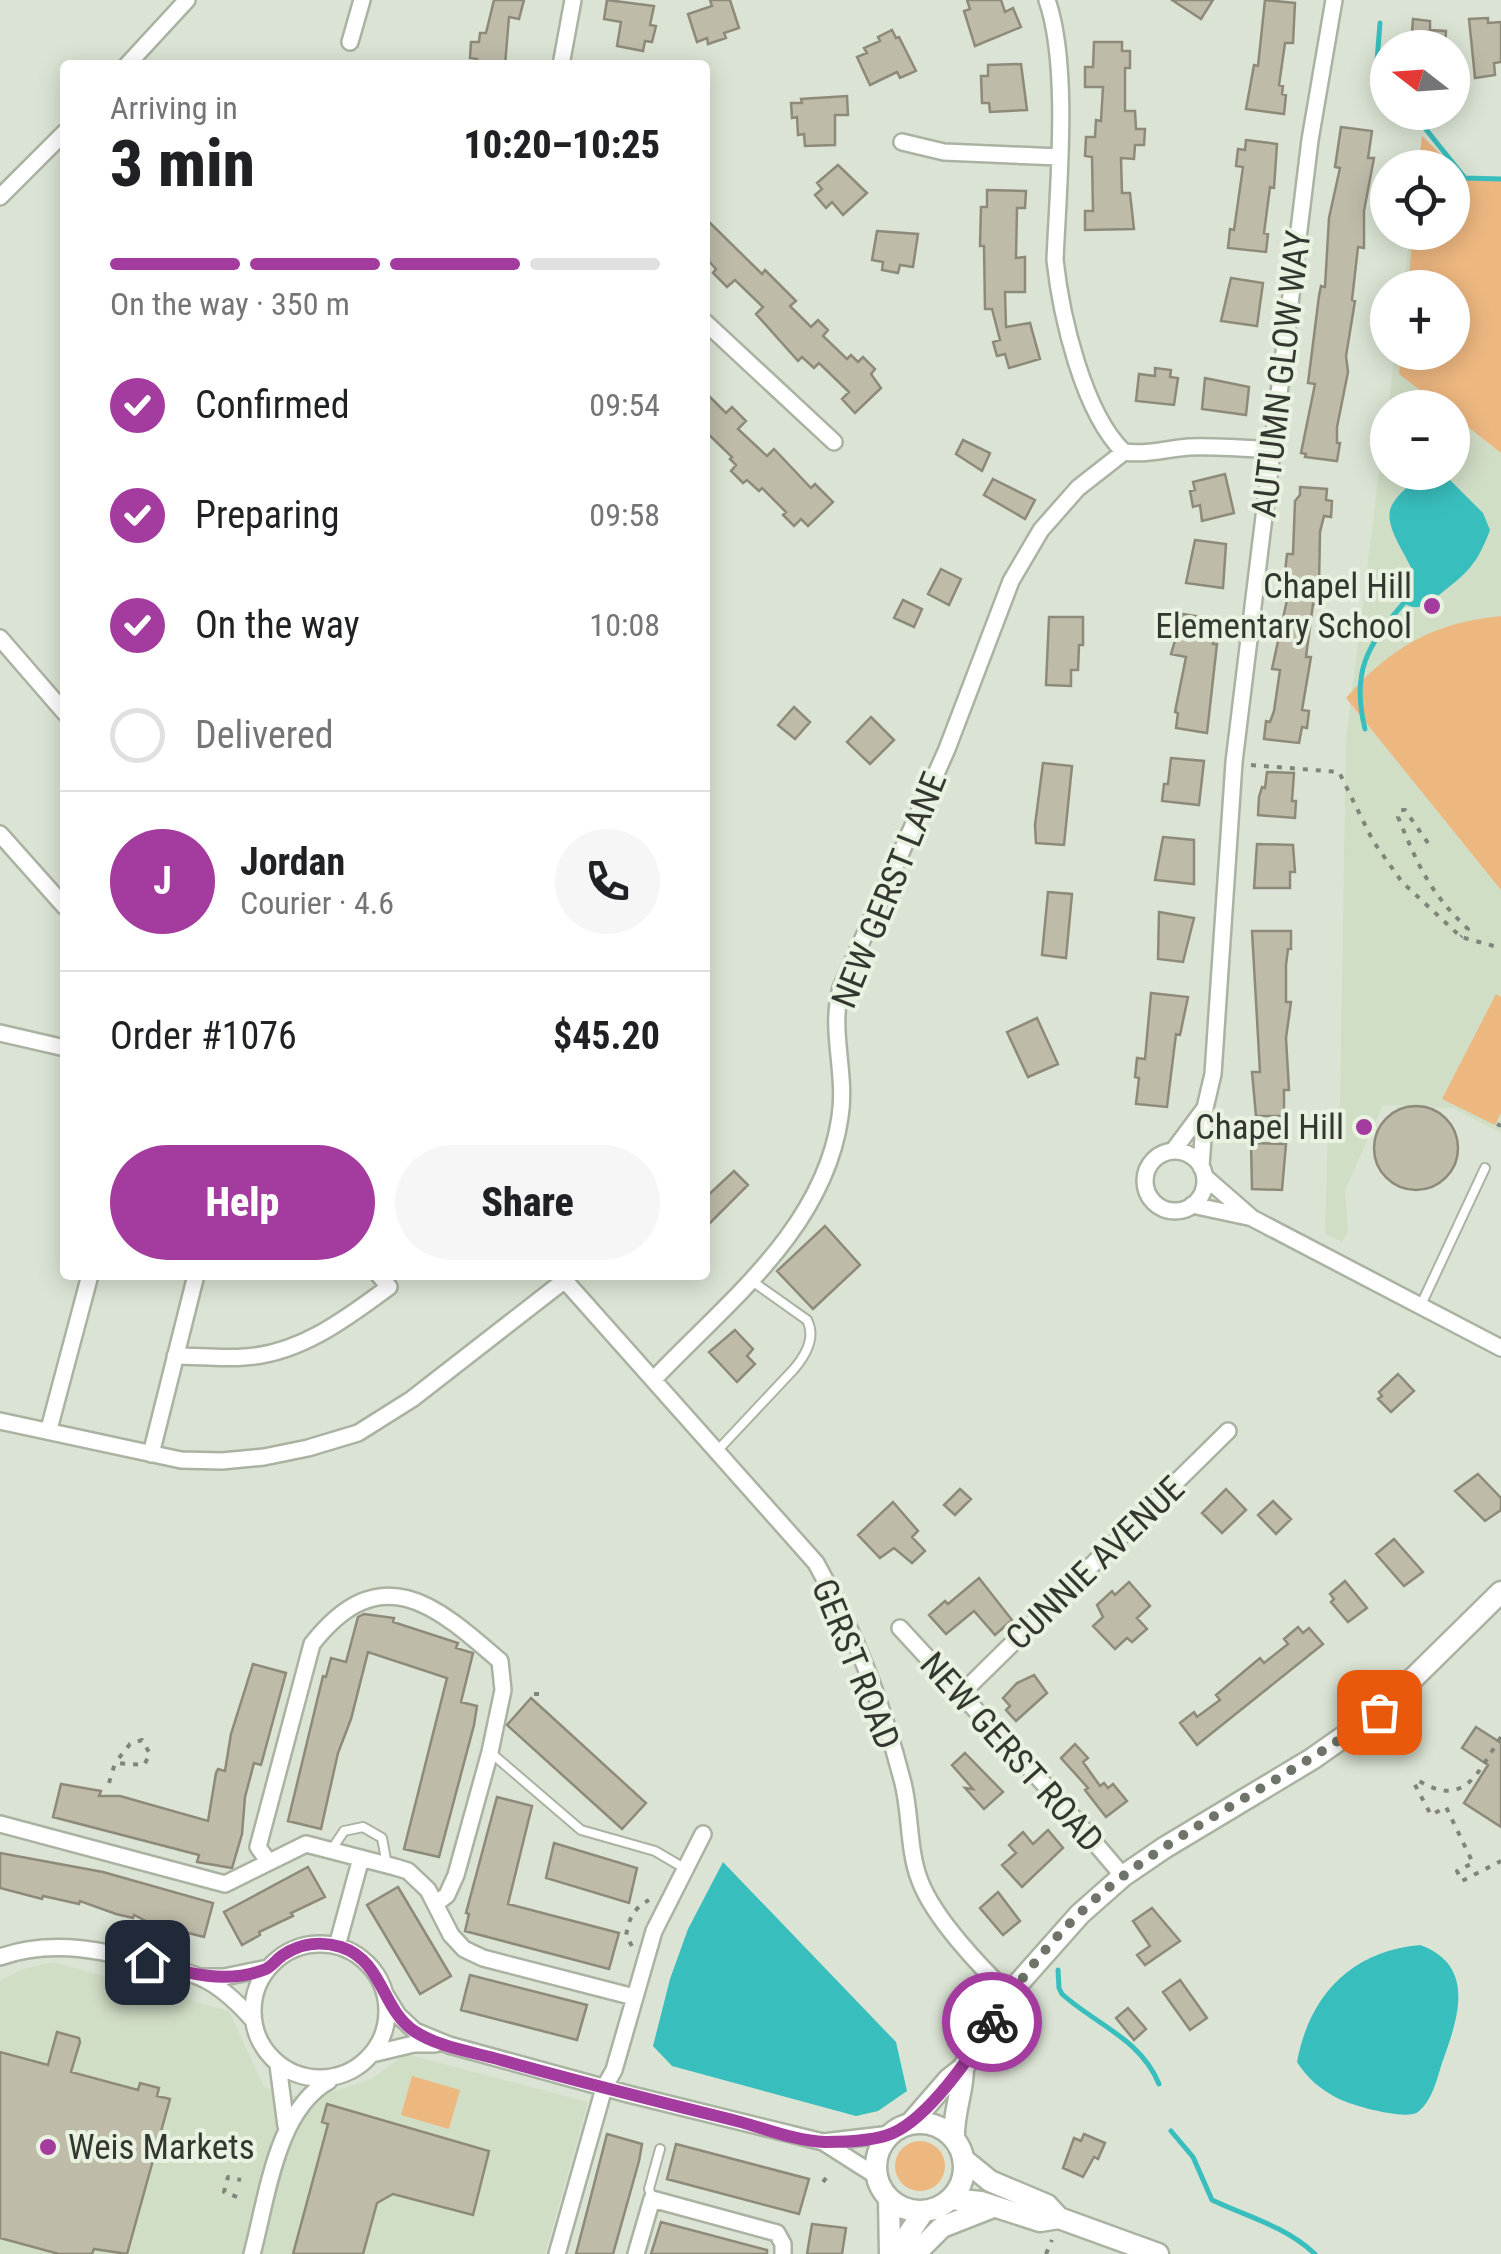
<!DOCTYPE html>
<meta charset="utf-8">
<style>
:root{--surface:#fff;--page:#f6f6f6;--text:#202124;--muted:#757577;--line:#e0e0e0;--accent:#a43b9e}
body{margin:0;font-family:"Roboto Condensed",sans-serif;background:var(--page);color:var(--text);height:100vh;display:flex;flex-direction:column;font-size:38px;white-space:nowrap}
*{box-sizing:border-box;margin:0}
p{font-size:32px;color:var(--muted)}
.icon{flex:none;width:55px;height:55px;fill:none;stroke:currentColor;stroke-width:2;stroke-linecap:round;stroke-linejoin:round}
.map{position:relative;flex:1;overflow:hidden}
.drawer{position:absolute;left:60px;top:60px;width:650px;height:1220px;display:flex;flex-direction:column;background:var(--surface);border-radius:10px;box-shadow:0 5px 25px #0003}
.drawer>*{flex:none}
.needle{width:65px;rotate:287deg}
.controls{position:absolute;left:1370px;top:30px;display:grid;gap:20px}
.controls a{display:grid;place-items:center;width:100px;height:100px;border-radius:50%;background:var(--surface);box-shadow:0 5px 25px #0003;font-size:50px}
.pin{position:absolute;display:grid;place-items:center;width:85px;height:85px;color:#fff;margin:-42px;border-radius:20px;box-shadow:0 5px 15px #0006}
.courier{position:absolute;display:grid;place-items:center;width:100px;height:100px;margin:-50px;border:8px solid #a43b9e;border-radius:50%;background:#fff;color:#222;box-shadow:0 2px 12px #0007}
.headline em{font-style:normal;font-weight:800}
.headline div{display:flex;flex-direction:column-reverse}
.headline{display:flex;align-items:center;justify-content:space-between;height:170px;padding:0 50px}
h1{font-size:65px;font-weight:800;line-height:75px}
.bar{display:grid;grid-template-columns:repeat(4,1fr);gap:15px 10px;align-content:center;height:120px;padding:0 50px}
.bar i{height:12px;border-radius:8px;background:var(--line)}
.bar .selected{background:var(--accent)}
.bar p{grid-column:span 4}
.line{display:flex;align-items:center;gap:25px;padding:0 50px;border-top:2px solid var(--line)}
.line div{flex:1}
.round{display:grid;place-items:center;flex:none;width:105px;height:105px;border-radius:52px;background:var(--page)}
ol{padding:0 50px;list-style:none}
li{display:flex;align-items:center;gap:30px;height:110px}
li p{margin-inline-start:auto}
li .icon{padding:10px;border-radius:50%;background:var(--accent);color:#fff;stroke-width:4}
li:last-child{color:var(--muted)}
li i{width:55px;height:55px;border:5px solid var(--line);border-radius:50%}
.action{display:flex;gap:20px;margin-top:auto;padding:20px 50px}
.action a{flex:1;height:115px;border-radius:60px;background:var(--accent);color:#fff;font-size:40px;font-weight:800;line-height:115px;text-align:center}
.action a+a{background:var(--page);color:var(--text)}
.map>svg:first-child{display:block}
</style>
<div class="map">
<svg width="1501" height="2254" viewBox="0 0 1501 2254">
<rect width="100%" height="100%" fill="#dbe4d4"/>
<!-- built -->
<path fill="#d1dec6" d="M1422,136L1467,180L1501,218V1133L1453,1108L1383,1105L1345,1190L1348,1232L1342,1242L1325,1234L1328,1125L1340,1104L1346,739L1387,408L1388,472H1452V408L1388,407L1395,353L1452,352V288L1403,287L1410,233L1452,232V168L1418,167Z
M54,1962L229,2011L264,2087L308,2100L371,2079L406,2054L588,2102L545,2254H0V1981L23,1969Z"/>
<!-- green -->
<path fill="#edb780" d="M1422,136L1467,180L1501,181V453L1453,415L1452,408L1442,407L1399,374L1401,353L1452,352V288L1408,287L1413,233L1452,232V168L1419,167Z
M1501,616V890L1346,698C1391,647 1433,623 1501,616Z
M1496,994L1501,997V1113L1495,1125L1442,1099Z
M412,2076L460,2090L449,2129L401,2115Z
M895 2166a25 25 0 1 1 50 0a25 25 0 1 1-50 0Z"/>
<!-- water -->
<path fill="#39bebe" d="M1416,473H1443L1483,513L1490,530C1477,565 1467,573 1439,595C1425,605 1418,613 1402,602L1413,573C1408,556 1381,524 1392,505C1399,492 1411,487 1416,473Z
M723,1862L896,2042L907,2091L878,2111L856,2116L672,2066L653,2046L670,1979L688,1929Z
M1420,1945C1478,1966 1457,2021 1442,2063C1437,2079 1432,2101 1418,2112C1406,2121 1350,2105 1337,2098C1320,2089 1307,2078 1297,2062C1309,1996 1351,1951 1420,1945Z"/>
<g fill="none" stroke-linecap="round" stroke-linejoin="round">
<!-- stream -->
<path stroke="#39bebe" stroke-width="5" d="M1380,23L1376,74L1388,88
M1412,112L1465,178L1501,179
M1365,729C1351,672 1367,646 1403,604
M1058,1970L1059,1988L1062,1994C1095,2024 1141,2039 1159,2084
M1171,2131L1193,2157L1212,2200C1248,2217 1285,2226 1315,2254"/>
</g>
<!-- building -->
<path fill="#bebba9" stroke="#8e8a7a" stroke-width="2.5" d="M494,0H524L519,19L509,17L505,65H476L477,59L470,58L471,42H479L480,33H486Z
M607,0L654,6L650,25L656,26L652,42L645,41L643,51L617,46L621,22L604,19Z
M710,0H730L739,28L724,33L726,38L708,44L707,38L697,42L688,14L712,6Z
M967,0H1001L1005,12L1013,8L1021,27L975,46L964,11L970,9Z
M1172,0H1213L1201,19Z
M1265,0L1295,3L1293,43H1285L1279,85L1283,86L1282,94L1286,95L1284,114L1246,109L1254,65L1258,66Z
M1488,18V23L1501,22V62L1494,63L1495,75L1475,78L1469,19Z
M1413,19L1430,21V30L1446,31L1445,48H1411Z
M892,30L896,38L899,37L916,71L900,78L897,72L870,85L857,57L867,53L864,48L880,41L878,37Z
M1094,42H1122V51H1130V68H1125V111H1135L1136,129H1145L1144,145H1135L1134,159L1121,158L1122,193H1130L1134,229L1085,230V211H1093L1092,157L1085,156L1086,137H1095L1096,120L1101,121L1103,87H1085V67H1093Z
M1021,64L1027,110L990,112L989,103H982L981,76H988V65Z
M847,96L848,115H835V145L805,146L804,134L798,135L797,117L792,118L791,103H802L801,99Z
M1341,127L1372,131L1368,158H1374L1364,211V248L1358,247L1352,300L1355,301L1346,356L1348,372L1337,427V443H1340L1337,461L1305,457L1306,454L1301,453L1315,384L1308,383L1319,296L1321,286L1325,287L1329,218L1340,168L1335,167Z
M1246,140L1277,144L1274,188L1270,187L1264,233L1268,234L1266,252L1228,248L1230,229L1234,230L1243,167L1236,166L1238,149L1245,150Z
M838,165L867,193L843,215L832,202L826,208L815,195L822,189L817,183Z
M987,190L1026,191L1025,208H1017L1016,258L1025,257V292H1005L1006,327L1030,323L1040,359L1009,368L1005,354L997,356L993,342L1000,340L992,309H985L984,246H980L981,207H987Z
M705,218L762,274L765,270L796,301L790,306L811,327L818,320L828,330L823,336L847,359L851,355L858,362L863,357L875,369L871,374L881,388L855,413L842,399L849,392L819,363L814,368L802,357L798,361L756,314L763,307L735,280L727,287L713,273L716,269L705,257Z
M877,231L918,234L913,267L900,265L898,273L882,270L883,262L872,260Z
M1231,278L1263,283L1257,326L1221,321Z
M1155,368L1171,370L1170,377L1178,378L1174,405L1136,401L1139,374L1155,376Z
M1205,378L1249,387L1246,415L1202,409Z
M705,392L726,413L732,407L746,421L738,429L767,456L774,449L811,488L815,484L833,502L808,526L801,519L794,526L783,515L786,512L762,488L759,491L747,480L743,483L731,471L736,465L730,459L732,457L705,431Z
M963,440L990,453L982,471L956,454Z
M1225,474L1234,513L1202,521L1200,505L1193,507L1190,491L1195,490L1193,482Z
M993,479L1035,500L1025,519L984,495Z
M1300,487L1327,489L1326,500L1332,501L1331,517L1324,516L1320,532L1319,585L1317,605L1313,604L1306,657H1311L1302,710L1309,711L1307,728L1302,727L1299,743L1264,739L1266,721L1270,722L1274,711L1280,670L1272,669L1287,600L1282,599L1287,554H1293L1295,501L1300,495Z
M1195,540L1226,544L1223,588L1186,583Z
M941,569L961,579L949,605L928,594Z
M903,600L922,609L914,627L894,618Z
M1183,614L1214,619L1213,644H1217L1207,733L1176,728L1178,713L1175,712L1186,657L1171,654Z
M1049,617H1083V645H1079L1078,670H1071V686L1046,685Z
M794,707L810,722L795,739L778,725Z
M871,717L894,740L870,764L847,742Z
M1171,758L1204,761L1199,805L1162,801L1164,784H1168Z
M1043,763L1072,766L1064,845L1036,843L1035,825Z
M1267,772L1294,773L1292,801H1296L1295,818L1258,815L1259,797L1262,787L1265,788Z
M1163,837L1194,840V884L1155,880Z
M1257,844L1293,845L1295,872H1290V888H1254Z
M1048,892L1072,894L1066,958L1042,955Z
M1159,912L1194,918L1183,962L1158,959Z
M1252,931H1291V949H1288L1286,965V1002H1291L1286,1038L1289,1090H1284V1116H1256L1252,1072H1260Z
M1151,993L1188,997L1180,1035L1176,1034L1167,1107L1136,1104L1139,1078L1135,1077L1137,1058L1145,1059Z
M1037,1018L1058,1064L1028,1077L1007,1032Z
M1374 1148a42 42 0 1 1 84 0a42 42 0 1 1-84 0Z
M1251,1143L1286,1144L1282,1190L1252,1189Z
M734,1171L748,1185L705,1228V1198Z
M825,1226L860,1265L813,1309L777,1271Z
M735,1330L753,1349L747,1356L755,1364L737,1382L709,1352Z
M1398,1374L1414,1391L1391,1412L1378,1399L1382,1396L1379,1392Z
M1478,1474L1501,1498V1510L1485,1521L1455,1491Z
M960,1489L971,1499L955,1515L944,1505Z
M1226,1489L1246,1510L1222,1533L1202,1513Z
M1273,1501L1291,1519L1276,1534L1258,1515Z
M893,1502L918,1531L912,1537L925,1551L912,1563L894,1548L880,1558L858,1535Z
M1394,1539L1423,1572L1404,1586L1376,1554Z
M979,1578L1012,1620L995,1635L974,1611L946,1634L929,1615L945,1601L948,1604Z
M1345,1581L1367,1608L1348,1622L1331,1602L1334,1599L1330,1594Z
M1129,1582L1150,1606L1137,1618L1147,1629L1132,1642L1127,1638L1115,1649L1093,1626L1103,1617L1097,1605L1112,1591L1115,1595Z
M364,1614L394,1618L393,1622L458,1643L456,1648L473,1653L461,1702L477,1706L474,1725L439,1857L404,1849L447,1678L368,1652L351,1719L338,1753L321,1829L288,1821L323,1676L326,1677L331,1658L346,1662L358,1617Z
M1298,1627L1303,1633L1309,1628L1323,1644L1197,1745L1180,1723L1194,1712L1197,1717L1220,1700L1216,1695L1260,1658L1264,1663L1288,1644L1284,1639Z
M253,1664L286,1673L261,1765L254,1763L245,1797L242,1834L232,1868L197,1862L199,1855L53,1817L61,1784L101,1791L99,1796H120L208,1821L216,1773L218,1769L225,1771L231,1734Z
M1034,1675L1047,1693L1016,1721L1006,1710L1010,1706L1003,1698L1017,1683Z
M531,1698L646,1803L622,1829L507,1725Z
M1476,1727L1501,1743V1827L1464,1803L1488,1765L1462,1748Z
M1075,1744L1088,1758L1083,1762L1100,1786L1104,1783L1108,1788L1113,1784L1127,1801L1106,1817L1085,1790L1088,1788L1061,1758Z
M965,1753L1003,1792L984,1809L965,1788L973,1789L952,1765Z
M497,1797L532,1806L508,1904L619,1933L609,1969L465,1931L469,1914L466,1913Z
M1048,1830L1063,1848L1022,1887L1002,1865L1016,1853L1009,1845L1023,1832L1033,1844Z
M554,1843L637,1868L629,1903L546,1878Z
M0,1853L103,1872L213,1903L204,1937L152,1924L134,1915L133,1918L116,1914L80,1901L79,1904L43,1896L42,1899L0,1888Z
M308,1867L325,1897L291,1913L293,1916L259,1932L260,1935L242,1945L224,1912Z
M398,1887L451,1976L420,1994L367,1905Z
M998,1892L1020,1921L1003,1935L980,1908Z
M1152,1908L1180,1941L1145,1965L1137,1955L1150,1946L1133,1921Z
M470,1975L587,2005L577,2040L461,2010Z
M1180,1980L1207,2018L1190,2030L1163,1992Z
M1128,2008L1146,2029L1134,2040L1116,2018Z
M57,2032L79,2038L80,2042L71,2072L138,2090L140,2083L159,2088L157,2096L170,2099L127,2254L94,2249L92,2254H59L0,2238V2052L48,2065Z
M327,2104L489,2151L473,2215L393,2194L377,2203L363,2254H293L328,2124L322,2122Z
M607,2134L642,2144L639,2161L613,2254H576Z
M1084,2134L1105,2143L1098,2159L1094,2157L1083,2177L1063,2168L1074,2138L1081,2141Z
M676,2144L809,2179L799,2214L667,2179Z
M661,2222L767,2250V2254H651Z
M812,2224L846,2228L842,2254H807Z"/>
<g fill="none" stroke-linecap="round" stroke-linejoin="round">
<!-- service casing -->
<g stroke="#aab2a2" stroke-width="12">
<path id="service" d="M1420,1307L1485,1168
M717,1451L794,1369C805,1356 816,1337 807,1320L752,1281
M490,1752L581,1830L655,1851L684,1868
M332,1849L344,1831L363,1827L382,1838L387,1865
M652,2198L649,2189L660,2149"/>
</g>
<!-- minor casing -->
<g stroke="#aab2a2" stroke-width="20">
<path id="minor" d="M1047,0C1070,66 1058,188 1055,260C1061,315 1083,413 1124,452C1147,455 1165,449 1189,447C1216,446 1243,448 1271,450
M350,42L362,0
M127,65L187,0
M561,65L573,0
M902,142L944,152L1059,157
M0,197L65,132
M705,322L834,442
M0,638L65,713
M0,834L65,907
M0,1033L65,1048
M1173,1151L1205,1108
M1145 1181a30 30 0 1 1 60 0a30 30 0 1 1-60 0Z
M1201,1167L1205,1108L1213,1074L1234,762L1310,140L1334,0
M1205,1177L1252,1218L1501,1348
M1192,1205L1248,1217
M560,1275L816,1563C854,1631 884,1708 903,1783C911,1815 908,1851 920,1881C934,1918 980,1967 1009,1994
M175,1356C198,1356 222,1359 245,1357C300,1354 347,1318 389,1287L379,1275
M654,1379C727,1302 824,1229 840,1117C847,1073 829,1031 841,988L947,749L1011,581L1041,530L1078,488L1124,452
M0,1421L181,1460L222,1461L264,1457L308,1448L358,1433L412,1399L565,1280
M49,1429L90,1275
M151,1454L196,1275
M900,1628L1055,1796L1123,1876
M961,1694L1228,1431
M0,1824L225,1884L306,1844L395,1867L408,1871L428,1890L451,1935L464,1949L483,1958L634,1997
M268,1861L258,1847L312,1644C380,1558 434,1603 500,1661L503,1690L490,1752L456,1875L447,1895L436,1904
M253 2011a67 67 0 1 1 134 0a67 67 0 1 1-134 0Z
M337,1946L361,1858
M0,1957C54,1938 108,1951 161,1966C175,1970 192,1972 206,1980C225,1990 239,2004 253,2020
M201,1977H224L268,1968
M385,1994L398,2015L415,2031L449,2045L628,2094L823,2142L878,2177
M372,2054L414,2044H435
M278,2065L286,2126
M823,2142L891,2134
M252,2254C267,2199 276,2110 329,2081
M557,2254L604,2088L614,2070L654,1931L703,1834
M636,2254L652,2199L777,2233L783,2244V2254"/>
</g>
<!-- tertiary casing -->
<g stroke="#aab2a2" stroke-width="25">
<path id="tertiary" d="M876 2167a44 44 0 1 1 88 0a44 44 0 1 1-88 0Z
M910,2124L949,2079L963,2068L1009,1994L1080,1914L1123,1876L1164,1848L1312,1759L1379,1712L1501,1592
M954,2138C953,2113 963,2092 963,2068
M963,2159L990,2181L1047,2205L1059,2218L1158,2254
M889,2198L890,2254
M950,2199L981,2202L1040,2221L1059,2218
M895,2254L924,2211
M915,2254L942,2227L993,2207"/>
</g>
<!-- path -->
<path stroke="#7f857a" stroke-width="4" stroke-dasharray="5 8" stroke-linecap="butt" d="M1251,765L1339,772L1373,841L1402,882L1461,937L1501,948
M1428,843L1405,810H1400L1398,817C1418,865 1429,892 1468,929L1461,937
M1497,1124L1501,1126
M534,1694H542
M1501,1737C1478,1771 1466,1809 1419,1781L1414,1783L1431,1815L1446,1807L1473,1863L1457,1871L1462,1881L1501,1861
M109,1783L115,1763L144,1765L150,1754L142,1740L130,1744L115,1763
M632,1946L626,1936C629,1918 633,1909 649,1900
M823,2182L827,2177
M237,2197L224,2192L228,2177L241,2180
M1046,2254L1052,2240"/>
<!-- service -->
<use href="#service" stroke="#fff" stroke-width="8"/>
<!-- minor -->
<use href="#minor" stroke="#fff" stroke-width="15"/>
<!-- tertiary -->
<use href="#tertiary" stroke="#fff" stroke-width="20"/>
</g>
<g fill="none" stroke-linecap="round" stroke-linejoin="round">
<!-- done -->
<path stroke="#6e7469" stroke-width="10" stroke-dasharray="0 18" d="M992,2022C1028,1966 1073,1913 1126,1874C1207,1814 1299,1772 1379,1712"/>
<!-- route -->
<path stroke="#a43b9e" stroke-width="12" d="M147,1962C186,1973 226,1985 266,1969C272,1966 277,1959 283,1955C301,1943 322,1941 341,1947C383,1961 381,2008 414,2031C438,2047 473,2052 501,2060C576,2081 652,2100 729,2119C759,2126 794,2141 825,2142C844,2142 875,2141 893,2133C929,2117 971,2056 992,2022"/>
</g>
<!-- markers -->
<g fill="#a43b9e" stroke="#e9f2e1" stroke-width="4">
<circle cx="1432" cy="606" r="10"/>
<circle cx="1364" cy="1127" r="10"/>
<circle cx="48" cy="2147" r="10"/>
</g>
<g text-anchor="middle" stroke-width="8" stroke-linejoin="round" paint-order="stroke">
<!-- street labels -->
<g font-size="35" fill="#333730" stroke="#e9f2e1">
<text transform="translate(1281 374) rotate(-83)" y="12">AUTUMN GLOW WAY</text>
<text transform="translate(889 890) rotate(-68)" y="12">NEW GERST LANE</text>
<text transform="translate(1095 1563) rotate(-44)" y="12">CUNNIE AVENUE</text>
<text transform="translate(856 1664) rotate(68)" y="12">GERST ROAD</text>
<text transform="translate(1012 1752) rotate(48)" y="12">NEW GERST ROAD</text>
</g>
<!-- poi labels -->
<g font-size="35" fill="#333730" stroke="#e9f2e1" text-anchor="end">
<text x="1412" y="598">Chapel Hill<tspan x="1412" dy="40">Elementary School</tspan></text>
<text x="1344" y="1139">Chapel Hill</text>
<text x="68" y="2159" text-anchor="start">Weis Markets</text>
</g>
</g>
</svg>
<div class="controls">
<a><svg class="needle" viewBox="-14 -14 28 28"><path d="M0-13l5 13h-10z" fill="#e53935"/><path d="M0 13l5-13h-10z" fill="#757577"/></svg></a>
<a><svg class="icon" aria-label="locate" viewBox="0 0 24 24"><circle cx="12" cy="12" r="6"/><path d="M12 2v4M12 18v4M2 12h4M18 12h4"/></svg></a>
<a>+</a>
<a>−</a>
</div>
<div class="pin" style="left:1379px;top:1712px;background:#ea580c"><svg class="icon" aria-label="bag" viewBox="0 0 24 24"><path d="M5 8h14l-1 12H6zM9 8a3 3 0 0 1 6 0"/></svg></div>
<div class="pin" style="left:147px;top:1962px;background:#1f2937"><svg class="icon" aria-label="home" viewBox="0 0 24 24"><path d="M3 11l9-7 9 7M6 9v11h12V9"/></svg></div>
<div class="courier" style="left:992px;top:2022px"><svg class="icon" aria-label="bike" viewBox="0 0 24 24"><circle cx="6" cy="16" r="4"/><circle cx="18" cy="16" r="4"/><path d="M6 16l4-8h5l3 8M10 8l3 8H6M13 5h3"/></svg></div>
<section class="drawer">
<div class="headline"><div><h1>3 min</h1><p>Arriving in</p></div><em>10:20–10:25</em></div>
<div class="bar"><i class="selected"></i><i class="selected"></i><i class="selected"></i><i></i><p>On the way · 350 m</p></div>
<ol>
<li><svg class="icon" aria-label="check" viewBox="0 0 24 24"><path d="M5 12l5 5 9-10"/></svg>Confirmed<p>09:54</p></li>
<li><svg class="icon" aria-label="check" viewBox="0 0 24 24"><path d="M5 12l5 5 9-10"/></svg>Preparing<p>09:58</p></li>
<li><svg class="icon" aria-label="check" viewBox="0 0 24 24"><path d="M5 12l5 5 9-10"/></svg>On the way<p>10:08</p></li>
<li><i></i>Delivered</li>
</ol>
<div class="line" style="height:180px"><b class="round" style="background:var(--accent);color:#fff">J</b><div><b>Jordan</b><p>Courier · 4.6</p></div><a class="round"><svg class="icon" aria-label="phone" viewBox="0 0 24 24"><path d="M5 4h4l2 5-3 2q2 4 5 5l2-3 5 2v4C11 20 4 13 5 4z"/></svg></a></div>
<div class="line" style="height:130px"><div>Order #1076</div><b>$45.20</b></div>
<div class="action"><a>Help</a><a>Share</a></div>
</section>
</div>
